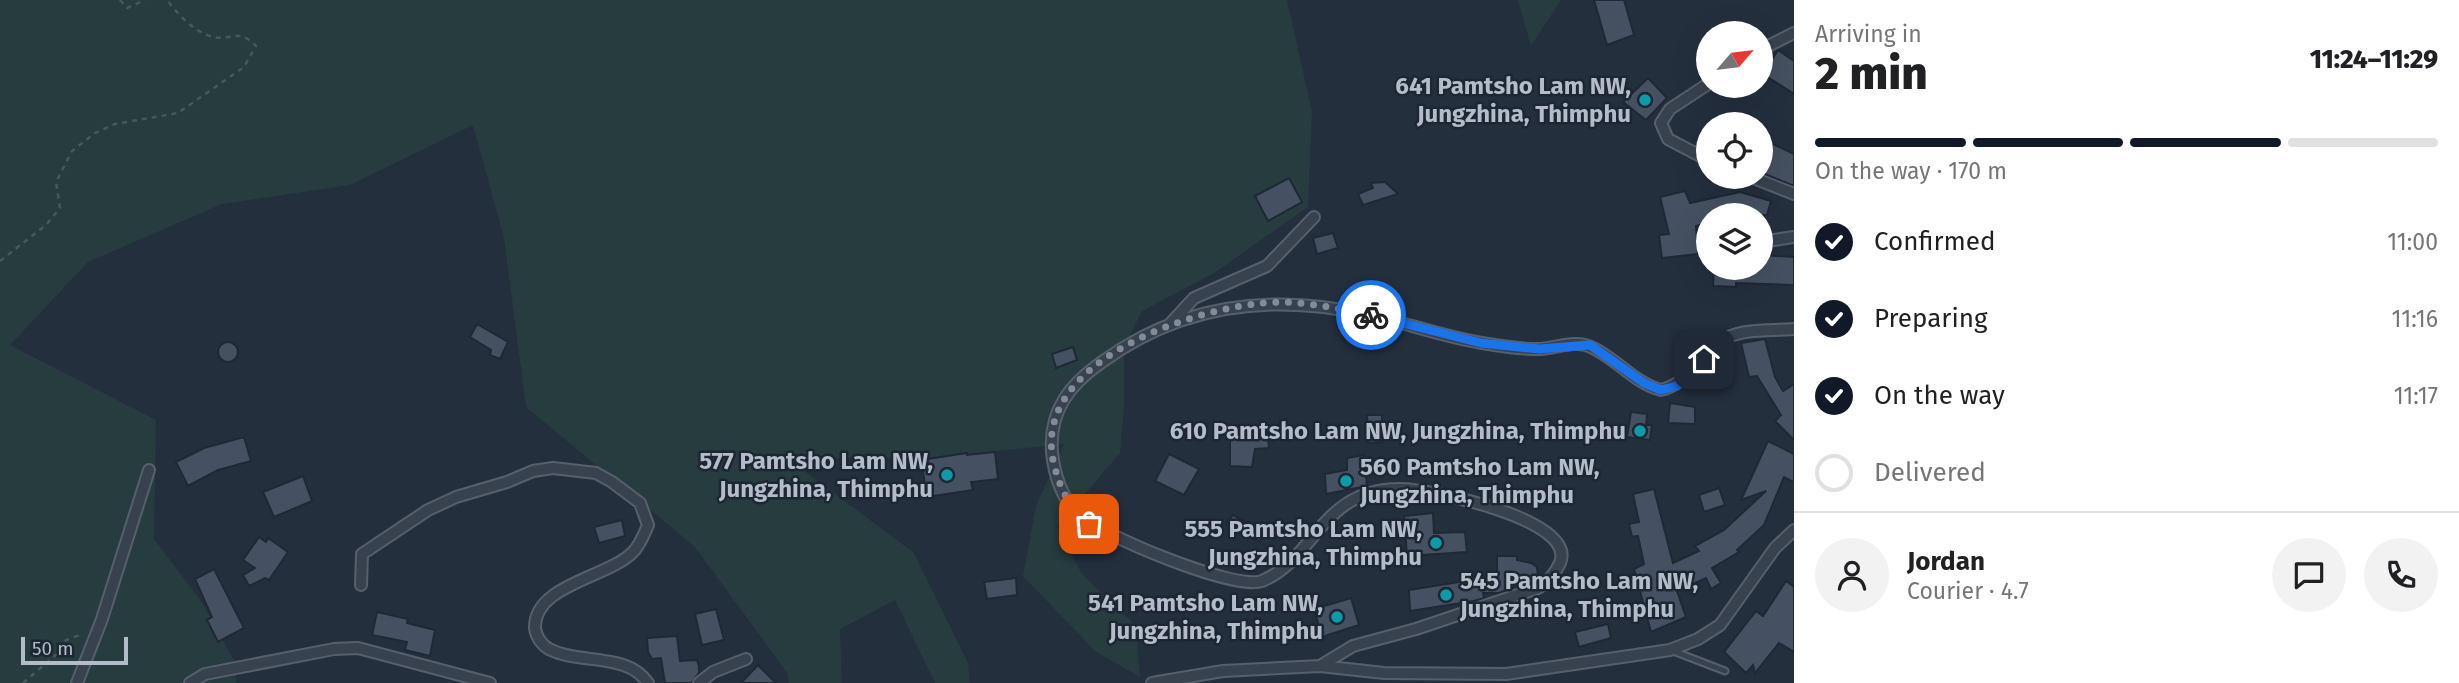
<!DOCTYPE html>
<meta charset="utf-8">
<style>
:root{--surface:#fff;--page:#f2f2f2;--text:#202124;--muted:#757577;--line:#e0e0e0;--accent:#111827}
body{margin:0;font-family:"Fira Sans",sans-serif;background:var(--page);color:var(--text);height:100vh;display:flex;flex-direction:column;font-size:26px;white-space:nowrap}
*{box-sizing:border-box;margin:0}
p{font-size:23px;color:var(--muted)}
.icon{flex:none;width:38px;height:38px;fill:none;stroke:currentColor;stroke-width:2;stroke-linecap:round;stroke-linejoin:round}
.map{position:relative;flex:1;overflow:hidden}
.drawer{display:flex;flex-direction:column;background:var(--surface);width:665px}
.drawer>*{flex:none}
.needle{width:46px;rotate:62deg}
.buttons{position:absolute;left:1696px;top:21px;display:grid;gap:14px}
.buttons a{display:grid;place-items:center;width:77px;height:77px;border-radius:50%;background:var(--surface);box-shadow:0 7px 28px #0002;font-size:35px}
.scale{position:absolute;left:21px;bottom:18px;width:107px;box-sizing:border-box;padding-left:7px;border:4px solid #b4bcc9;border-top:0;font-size:19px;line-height:24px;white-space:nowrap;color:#b4bcc9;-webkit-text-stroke:5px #1d2633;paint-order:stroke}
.pin{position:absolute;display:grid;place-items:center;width:60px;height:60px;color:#fff;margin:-30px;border-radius:14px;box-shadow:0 4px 10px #0006}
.courier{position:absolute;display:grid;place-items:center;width:70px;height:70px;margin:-35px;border:5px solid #1a73e8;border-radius:50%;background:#fff;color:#222;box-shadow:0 2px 9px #0007}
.summary em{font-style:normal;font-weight:800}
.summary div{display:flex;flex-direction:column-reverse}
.summary{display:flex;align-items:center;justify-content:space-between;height:119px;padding:0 21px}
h1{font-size:46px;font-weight:800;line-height:52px}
.bar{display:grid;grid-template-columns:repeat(4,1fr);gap:10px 7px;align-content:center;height:84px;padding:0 21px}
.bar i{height:9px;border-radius:5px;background:var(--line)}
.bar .current{background:var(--accent)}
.bar p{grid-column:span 4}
.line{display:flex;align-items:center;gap:18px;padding:0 21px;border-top:2px solid var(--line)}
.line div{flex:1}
.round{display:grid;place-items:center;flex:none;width:74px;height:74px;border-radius:37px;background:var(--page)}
ol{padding:0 21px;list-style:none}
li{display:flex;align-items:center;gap:21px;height:77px}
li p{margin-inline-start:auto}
li .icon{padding:7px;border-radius:50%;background:var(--accent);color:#fff;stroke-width:4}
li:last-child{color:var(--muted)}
li i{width:38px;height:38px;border:4px solid var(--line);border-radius:50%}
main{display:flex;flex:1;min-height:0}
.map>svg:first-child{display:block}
</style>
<main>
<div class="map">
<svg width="1794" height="683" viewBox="0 0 1794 683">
<rect width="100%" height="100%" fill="#242f3e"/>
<!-- green -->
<path fill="#263c3f" d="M0,0H1287L1312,112L1308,207L1214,273L1142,311L1124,347V407L1120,453L1057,527L1082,574L1136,626L1140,677L1095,651L1023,576L1036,506L1064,444L929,458H787L914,553L968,663L970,683H935L895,600L840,629L842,683H789L786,671L694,546L526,407L504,238L473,125L350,185L222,204L88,262L10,345L156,420L154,539L201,601L236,664V683H0Z
M1518,0H1561L1531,46Z"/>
<!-- building -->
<path fill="#455162" stroke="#1f2835" stroke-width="2" d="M1594,0H1624L1634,35L1607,45Z
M1778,50L1794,61V94L1763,74Z
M1648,78L1667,98L1646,120L1623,102Z
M1760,138L1794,154V186L1760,172Z
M1289,178L1302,202L1268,221L1255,196Z
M1385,182L1398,194L1363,205L1358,194L1373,188L1371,183Z
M1685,191L1690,203L1740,192L1771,201L1767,215H1708V223L1696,226L1698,254L1662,258L1659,235L1669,234L1660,197Z
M1333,233L1338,248L1317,254L1313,238Z
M1760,255L1794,257V285L1736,283V287L1713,286L1714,268H1760Z
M477,324L508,342L500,359L490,355L491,350L470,337Z
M1765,339L1775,377L1783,391L1794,384V440L1775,421L1781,415L1757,376L1749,377L1741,343Z
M218 352a10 10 0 1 1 20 0a10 10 0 1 1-20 0Z
M1073,347L1077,360L1056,368L1052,354Z
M1670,403L1695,407V424L1668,423Z
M1631,412L1647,414L1646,425H1652L1650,440L1627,437Z
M1367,415H1382V442L1368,443Z
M244,437L251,461L218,470L188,486L176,462L204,448Z
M1230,437H1268L1269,448L1255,449L1252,467L1230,466Z
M1768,441L1794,454V482L1784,477L1764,525L1737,550L1739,552L1712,568L1721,583L1711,589L1706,578L1677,591L1686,617L1651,632L1634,569L1644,564L1638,536L1632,537L1629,524L1639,522L1633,494L1654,489L1673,563L1699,551L1695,546L1724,530L1766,491L1741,500Z
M995,452L998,479L971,482L973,490L927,497L921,460L967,453V455Z
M1169,454L1199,469L1184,495L1155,481Z
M1364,455L1367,486L1326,494L1325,474L1347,470V458Z
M303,476L312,501L274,517L263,492Z
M1719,488L1725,505L1704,512L1699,495Z
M1433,513L1434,533L1465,532L1467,552L1407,556L1404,516Z
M1233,515L1265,532L1260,542L1226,524Z
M622,520L625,536L599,543L594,527Z
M259,537L266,542L268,538L288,552L269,580L265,578L249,586L243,575L255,568L243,560Z
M1497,556H1517V560L1531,563L1537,567L1538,578L1499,593H1483L1484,598L1474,601L1410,611L1409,590L1497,576Z
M214,569L244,628L218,642L207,620L212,617L195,579Z
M1016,578L1017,595L987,599L984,582Z
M1786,581L1794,587V652L1779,643L1755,673L1753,665L1746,673L1724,652L1756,611L1763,616Z
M1351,598L1359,625L1322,637L1314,609Z
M716,609L724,640L702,645L695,614Z
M377,612L408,619L407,623L435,630L430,656L405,650L407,642L372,635Z
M1608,624L1611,638L1579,647L1575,632Z
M677,636L680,661L697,660L699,667V673L691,683H665L661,658L652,659L648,652L647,638Z
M758,665L776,683H741Z"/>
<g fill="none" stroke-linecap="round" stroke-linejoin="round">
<!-- lane casing -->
<g stroke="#565f6c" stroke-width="9">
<path id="lane" d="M1673,651L1725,671"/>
</g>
<!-- street casing -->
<g stroke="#565f6c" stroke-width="14">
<path id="street" d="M1760,50L1794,33
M1708,84L1670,109L1661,123L1668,139L1708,160
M1751,177L1794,194
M1760,242L1794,237
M1170,324L1194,298L1267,266L1314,217
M361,585L362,554L428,510L456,497L507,482L533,471L553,468L596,473L612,482L640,503L648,525C644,534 640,546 632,553C606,578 534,585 535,628C536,637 542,645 549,649C580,665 627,652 648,683
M1320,666L1353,646L1416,629L1538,588C1548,582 1555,574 1560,563C1578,519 1430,489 1400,489C1320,489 1316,559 1262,581C1235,591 1100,535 1078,514C1062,499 1054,474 1052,452C1049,411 1069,385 1102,362C1183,303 1273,293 1369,315C1407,323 1444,337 1482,343C1500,346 1519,349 1537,349C1554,349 1575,339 1591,347C1616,358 1634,383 1661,390C1691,383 1698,353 1724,339C1744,328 1771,331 1794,329
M77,683L102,619L149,470
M190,683L205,674L334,649L358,648L490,683
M699,683L713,672L746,659
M1152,683L1223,671L1320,666L1384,673L1506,674L1670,650L1698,639L1720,625L1775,548L1794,530"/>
</g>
<!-- path -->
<path stroke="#44595c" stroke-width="2.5" stroke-dasharray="5 5" stroke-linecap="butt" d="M120,0L127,8L145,0
M0,261L46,225L60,208L56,182L72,151L95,133L115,124L178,113L244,67L256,46C237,26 230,43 210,36C193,31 177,13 167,0
M23,683L57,654L64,641L82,634"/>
<!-- lane -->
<use href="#lane" stroke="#38414e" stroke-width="5"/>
<!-- street -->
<use href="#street" stroke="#38414e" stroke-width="10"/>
</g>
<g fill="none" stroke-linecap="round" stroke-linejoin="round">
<!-- done -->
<path stroke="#828b98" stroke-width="7" stroke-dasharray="0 12.6" d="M1089,524C1068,506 1059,487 1053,460C1034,364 1181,313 1255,304C1294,298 1333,308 1371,315"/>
<!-- route -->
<path stroke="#1a73e8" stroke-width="9" d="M1371,315L1481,343L1539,349L1590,345L1644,383L1661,390L1677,386L1704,359"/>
</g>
<!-- markers -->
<g fill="#0f9aa8" stroke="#1d2633" stroke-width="2.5">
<circle cx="1645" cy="100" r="7"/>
<circle cx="1640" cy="431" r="7"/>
<circle cx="947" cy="475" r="7"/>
<circle cx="1346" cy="481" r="7"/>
<circle cx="1436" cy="543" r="7"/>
<circle cx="1446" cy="595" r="7"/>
<circle cx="1337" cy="617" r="7"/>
</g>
<g text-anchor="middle" stroke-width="5" stroke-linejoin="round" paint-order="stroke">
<!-- poi labels -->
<g font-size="24" font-weight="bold" fill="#b4bcc9" stroke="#1d2633" text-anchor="end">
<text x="1631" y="94">641 Pamtsho Lam NW,<tspan x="1631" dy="28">Jungzhina, Thimphu</tspan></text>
<text x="1626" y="439">610 Pamtsho Lam NW, Jungzhina, Thimphu</text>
<text x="933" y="469">577 Pamtsho Lam NW,<tspan x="933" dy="28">Jungzhina, Thimphu</tspan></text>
<text x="1360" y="475" text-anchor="start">560 Pamtsho Lam NW,<tspan x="1360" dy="28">Jungzhina, Thimphu</tspan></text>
<text x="1422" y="537">555 Pamtsho Lam NW,<tspan x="1422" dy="28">Jungzhina, Thimphu</tspan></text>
<text x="1460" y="589" text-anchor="start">545 Pamtsho Lam NW,<tspan x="1460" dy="28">Jungzhina, Thimphu</tspan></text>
<text x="1323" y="611">541 Pamtsho Lam NW,<tspan x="1323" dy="28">Jungzhina, Thimphu</tspan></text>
</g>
</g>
</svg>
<div class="buttons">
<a><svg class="needle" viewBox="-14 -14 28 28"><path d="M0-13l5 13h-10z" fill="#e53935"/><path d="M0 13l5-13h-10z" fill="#757577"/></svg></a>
<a><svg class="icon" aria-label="locate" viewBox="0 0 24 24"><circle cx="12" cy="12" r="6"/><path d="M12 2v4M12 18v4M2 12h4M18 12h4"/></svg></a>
<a><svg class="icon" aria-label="layers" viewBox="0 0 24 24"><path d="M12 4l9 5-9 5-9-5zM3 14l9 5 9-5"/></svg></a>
</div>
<div class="scale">50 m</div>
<div class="pin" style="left:1089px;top:524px;background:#ea580c"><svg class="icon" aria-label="bag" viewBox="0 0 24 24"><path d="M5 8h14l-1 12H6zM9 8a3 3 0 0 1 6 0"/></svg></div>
<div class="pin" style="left:1704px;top:359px;background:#1f2937"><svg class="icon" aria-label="home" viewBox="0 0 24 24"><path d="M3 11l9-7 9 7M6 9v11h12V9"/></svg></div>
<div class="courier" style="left:1371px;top:315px"><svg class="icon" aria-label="bike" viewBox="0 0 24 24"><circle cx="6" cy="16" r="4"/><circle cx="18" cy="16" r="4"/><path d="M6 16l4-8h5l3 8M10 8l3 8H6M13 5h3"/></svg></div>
</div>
<section class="drawer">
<div class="summary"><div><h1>2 min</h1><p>Arriving in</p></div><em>11:24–11:29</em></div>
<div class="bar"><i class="current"></i><i class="current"></i><i class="current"></i><i></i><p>On the way · 170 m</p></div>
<ol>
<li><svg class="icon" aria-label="check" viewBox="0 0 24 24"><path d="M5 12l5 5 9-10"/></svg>Confirmed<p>11:00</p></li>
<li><svg class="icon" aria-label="check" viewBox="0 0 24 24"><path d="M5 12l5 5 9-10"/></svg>Preparing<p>11:16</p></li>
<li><svg class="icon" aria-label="check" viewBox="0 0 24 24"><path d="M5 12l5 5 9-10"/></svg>On the way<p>11:17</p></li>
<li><i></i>Delivered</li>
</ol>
<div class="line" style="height:126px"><a class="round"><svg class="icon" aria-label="person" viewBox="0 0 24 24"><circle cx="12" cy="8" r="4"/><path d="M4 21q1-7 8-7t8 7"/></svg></a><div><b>Jordan</b><p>Courier · 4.7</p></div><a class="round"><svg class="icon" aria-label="chat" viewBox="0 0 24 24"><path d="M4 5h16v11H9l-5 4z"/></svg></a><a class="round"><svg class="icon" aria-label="phone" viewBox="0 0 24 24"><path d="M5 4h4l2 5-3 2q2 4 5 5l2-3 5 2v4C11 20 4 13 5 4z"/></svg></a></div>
</section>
</main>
